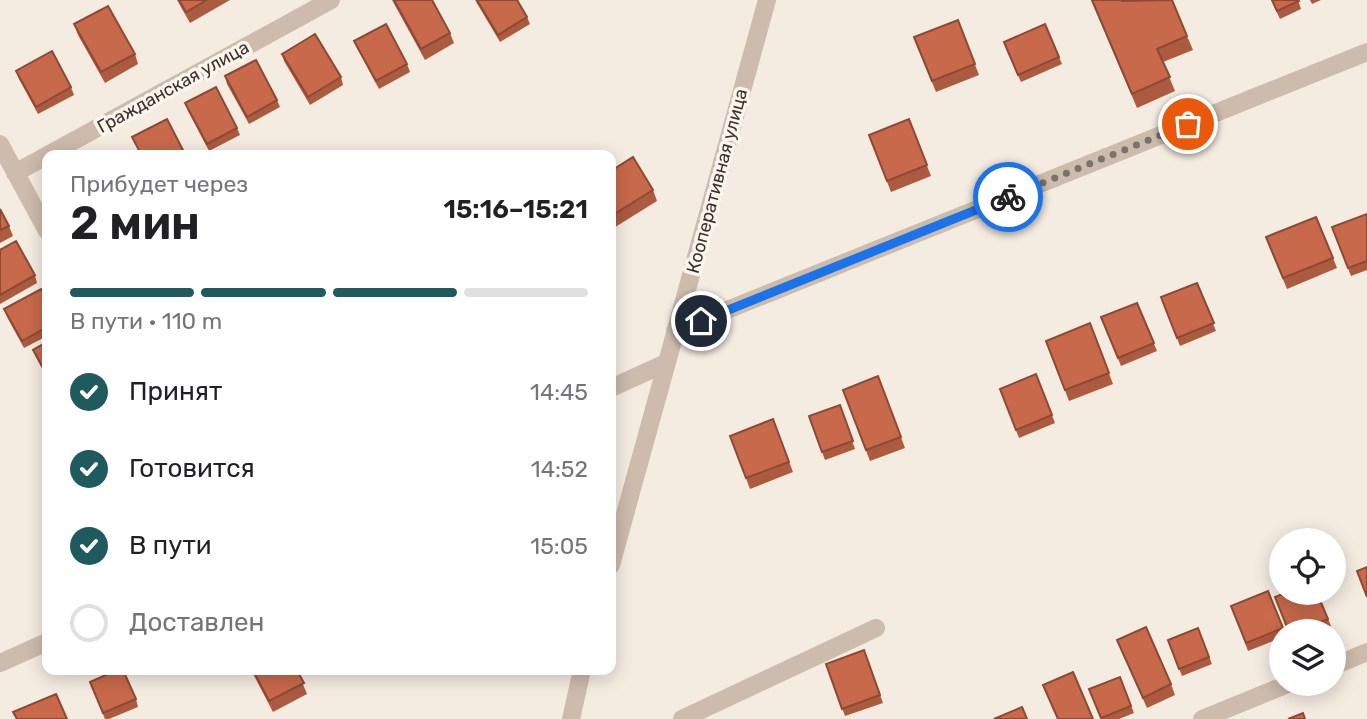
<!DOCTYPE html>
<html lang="ru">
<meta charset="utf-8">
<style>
:root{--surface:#fff;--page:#f2f2f2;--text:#202124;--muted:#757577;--line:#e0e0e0;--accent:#1f5a5e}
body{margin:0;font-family:Rubik,sans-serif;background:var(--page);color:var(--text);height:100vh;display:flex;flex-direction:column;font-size:26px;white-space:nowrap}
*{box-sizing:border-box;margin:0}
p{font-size:23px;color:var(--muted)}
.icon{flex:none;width:38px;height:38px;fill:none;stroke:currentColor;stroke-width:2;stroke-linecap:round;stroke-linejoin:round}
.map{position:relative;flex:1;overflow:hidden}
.sheet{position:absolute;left:42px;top:150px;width:574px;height:525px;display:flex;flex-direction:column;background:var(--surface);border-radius:14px;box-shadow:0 4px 18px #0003}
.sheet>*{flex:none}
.fabs{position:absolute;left:1269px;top:528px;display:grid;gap:14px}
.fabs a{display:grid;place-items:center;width:77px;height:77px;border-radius:50%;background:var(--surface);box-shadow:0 4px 18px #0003;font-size:35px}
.pin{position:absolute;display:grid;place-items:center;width:60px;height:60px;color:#fff;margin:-30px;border:4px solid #fff;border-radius:50%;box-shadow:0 2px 7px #0007}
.courier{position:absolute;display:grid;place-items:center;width:70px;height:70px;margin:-35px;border:5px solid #1a73e8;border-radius:50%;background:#fff;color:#222;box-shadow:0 2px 9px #0007}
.overview em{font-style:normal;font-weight:600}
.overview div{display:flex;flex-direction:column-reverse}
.overview{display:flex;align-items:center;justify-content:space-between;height:119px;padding:0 28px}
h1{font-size:46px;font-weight:600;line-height:52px}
.bar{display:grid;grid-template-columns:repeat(4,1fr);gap:10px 7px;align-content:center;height:84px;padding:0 28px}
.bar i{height:9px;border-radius:5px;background:var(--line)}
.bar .current{background:var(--accent)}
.bar p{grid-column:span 4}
ol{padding:0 28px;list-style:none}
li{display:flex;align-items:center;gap:21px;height:77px}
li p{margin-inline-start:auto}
li .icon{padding:7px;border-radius:50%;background:var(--accent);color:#fff;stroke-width:4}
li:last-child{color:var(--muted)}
li i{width:38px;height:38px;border:4px solid var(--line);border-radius:50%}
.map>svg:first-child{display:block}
</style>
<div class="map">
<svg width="1367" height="719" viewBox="0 0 1367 719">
<rect width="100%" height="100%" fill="#f4ebe1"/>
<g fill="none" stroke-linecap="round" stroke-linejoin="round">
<!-- street -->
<path stroke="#cdbbac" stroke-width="18" d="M0,144L47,231
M15,173L331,0
M675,331L1367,52
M611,388L666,363
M611,565L767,0
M0,663L47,642
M1334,666L1367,652
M571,719L582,670
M682,719L876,628
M1202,719L1288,684"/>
</g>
<!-- wall -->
<path fill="#ac5a40" d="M177,0H230L190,23Z
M392,0H432L450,33L454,43L425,60Z
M475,0H517L527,17L530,24L500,42Z
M1091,0H1122L1187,36L1193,50L1163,62L1175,91L1137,108Z
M1271,0H1298L1301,9L1280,19Z
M1310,0H1321L1312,4Z
M958,20L979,75L936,92L914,37Z
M74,24L135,54L138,64L105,83L78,35Z
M354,41L407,64L410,72L379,89L357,48Z
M1006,49L1059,57L1062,64L1021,82Z
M282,54L341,77L343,85L310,105L284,61Z
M16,71L71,87L74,95L38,114L19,79Z
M225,76L277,100L280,107L249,124L227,84Z
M185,103L237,128L240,135L209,151L188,111Z
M909,119L931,176L891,192L869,135Z
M611,171L653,190L657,201L612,229L611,227Z
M0,209L9,226L13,236L0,243Z
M1367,214V270L1351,276L1332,227Z
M1270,248L1333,258L1337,268L1287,289Z
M0,250L35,275L37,283L0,304Z
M1197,283L1216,331L1180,346L1161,297Z
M47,300V336L24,348L7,317L4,309Z
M1137,303L1157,351L1121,366L1101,317Z
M1090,323L1113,384L1069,401L1046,341Z
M47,342V378L36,357L33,350Z
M1036,374L1055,423L1019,438L1000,389Z
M878,376L905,448L870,461L843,390Z
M840,405L855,449L825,460L809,416Z
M773,419L793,472L750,489L730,436Z
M1268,591L1284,632H1281V638L1248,651L1231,606Z
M1317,593L1331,626L1317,632H1289Z
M1198,628L1212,664L1182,676L1168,640Z
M1117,640L1171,684L1175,695L1147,708Z
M864,650L883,703L845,716L826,664Z
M251,670H297L307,694L273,712Z
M1120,677L1134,713L1119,719H1101L1089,689Z
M90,682L136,699L138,707L109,719H105Z"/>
<!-- building -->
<path fill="#c8694b" stroke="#8c4a34" stroke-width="2" d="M179,0H207L186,12Z
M394,0H432L450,33L421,49Z
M477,0H517L527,17L498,35Z
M1092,0H1122V1L1172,0L1187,36L1157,49L1170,77L1132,94Z
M1272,0H1298L1299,1L1277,11Z
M108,6L135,54L101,72L74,24Z
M958,20L975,64L932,81L914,37Z
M386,24L407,64L376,81L354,41Z
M1045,24L1059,57L1018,75L1004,42Z
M315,34L341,77L308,97L282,54Z
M52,51L71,87L36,107L16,71Z
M256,60L277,100L247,117L225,76Z
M216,87L237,128L207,144L185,103Z
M167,119L186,156H142L132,137Z
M909,119L927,165L887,181L869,135Z
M633,157L653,190L611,216V171Z
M0,209L9,226L0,230Z
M1367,214V261L1348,268L1332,227Z
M1316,217L1333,258L1283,278L1266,237Z
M16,241L35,275L0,295V250Z
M1197,283L1214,323L1177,338L1161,297Z
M41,289L47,300V327L22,341L4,309Z
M1137,303L1154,343L1118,358L1101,317Z
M1090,323L1109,373L1065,390L1046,341Z
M47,342V375L33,350Z
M1036,374L1052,415L1016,430L1000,389Z
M878,376L901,437L866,450L843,390Z
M47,388V397L43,390Z
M840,405L853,441L822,452L809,416Z
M773,419L789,462L746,478L730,436Z
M1367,567V597L1357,571Z
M1268,591L1283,628L1246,643L1231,606Z
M1285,593H1317L1328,619L1296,632H1289L1275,597Z
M1146,627L1171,684L1143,698L1117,640Z
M1198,628L1209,657L1179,669L1168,640Z
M864,650L880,695L842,709L826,664Z
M117,670H123L136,699L103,713L90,682Z
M253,670H297L304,683L269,701Z
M1073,672L1093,719H1058L1043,685Z
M1120,677L1131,706L1101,718L1089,689Z
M56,694L67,719H17L13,712Z
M1022,707L1027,719H994Z
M1303,713L1305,719H1288Z"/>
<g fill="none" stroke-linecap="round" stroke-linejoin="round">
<!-- done -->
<path stroke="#7c716b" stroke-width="7" stroke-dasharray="0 12.6" d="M1008,197L1188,124"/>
<!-- route -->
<path stroke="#1a73e8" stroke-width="9" d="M701,321L1008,197"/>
</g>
<g text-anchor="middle" stroke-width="7" stroke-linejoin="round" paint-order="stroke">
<!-- street labels -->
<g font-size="18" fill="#3b302b" stroke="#fbf5ee">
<text transform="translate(173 87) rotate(-29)" y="6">Гражданская улица</text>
<text transform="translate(717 181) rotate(-75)" y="6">Кооперативная улица</text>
</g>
</g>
</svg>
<div class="fabs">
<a><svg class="icon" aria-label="locate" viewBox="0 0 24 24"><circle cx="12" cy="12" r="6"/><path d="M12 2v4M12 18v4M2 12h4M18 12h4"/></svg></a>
<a><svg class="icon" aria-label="layers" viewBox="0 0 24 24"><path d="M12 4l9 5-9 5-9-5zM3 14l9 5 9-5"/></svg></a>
</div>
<div class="pin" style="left:1188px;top:124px;background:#ea580c"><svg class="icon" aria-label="bag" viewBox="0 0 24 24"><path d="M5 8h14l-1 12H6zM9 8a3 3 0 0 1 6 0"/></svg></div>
<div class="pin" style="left:701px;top:321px;background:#1f2937"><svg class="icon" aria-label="home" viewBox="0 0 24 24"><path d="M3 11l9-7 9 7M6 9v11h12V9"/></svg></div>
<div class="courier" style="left:1008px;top:197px"><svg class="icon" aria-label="bike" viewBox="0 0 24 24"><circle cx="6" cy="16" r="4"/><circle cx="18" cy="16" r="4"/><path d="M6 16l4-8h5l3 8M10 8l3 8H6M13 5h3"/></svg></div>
<section class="sheet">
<div class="overview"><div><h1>2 мин</h1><p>Прибудет через</p></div><em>15:16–15:21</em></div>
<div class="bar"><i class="current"></i><i class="current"></i><i class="current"></i><i></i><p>В пути · 110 m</p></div>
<ol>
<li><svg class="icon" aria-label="check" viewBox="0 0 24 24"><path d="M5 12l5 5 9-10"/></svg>Принят<p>14:45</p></li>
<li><svg class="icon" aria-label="check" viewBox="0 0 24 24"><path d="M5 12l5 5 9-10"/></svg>Готовится<p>14:52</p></li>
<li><svg class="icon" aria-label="check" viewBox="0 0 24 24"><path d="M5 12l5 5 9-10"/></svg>В пути<p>15:05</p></li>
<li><i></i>Доставлен</li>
</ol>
</section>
</div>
